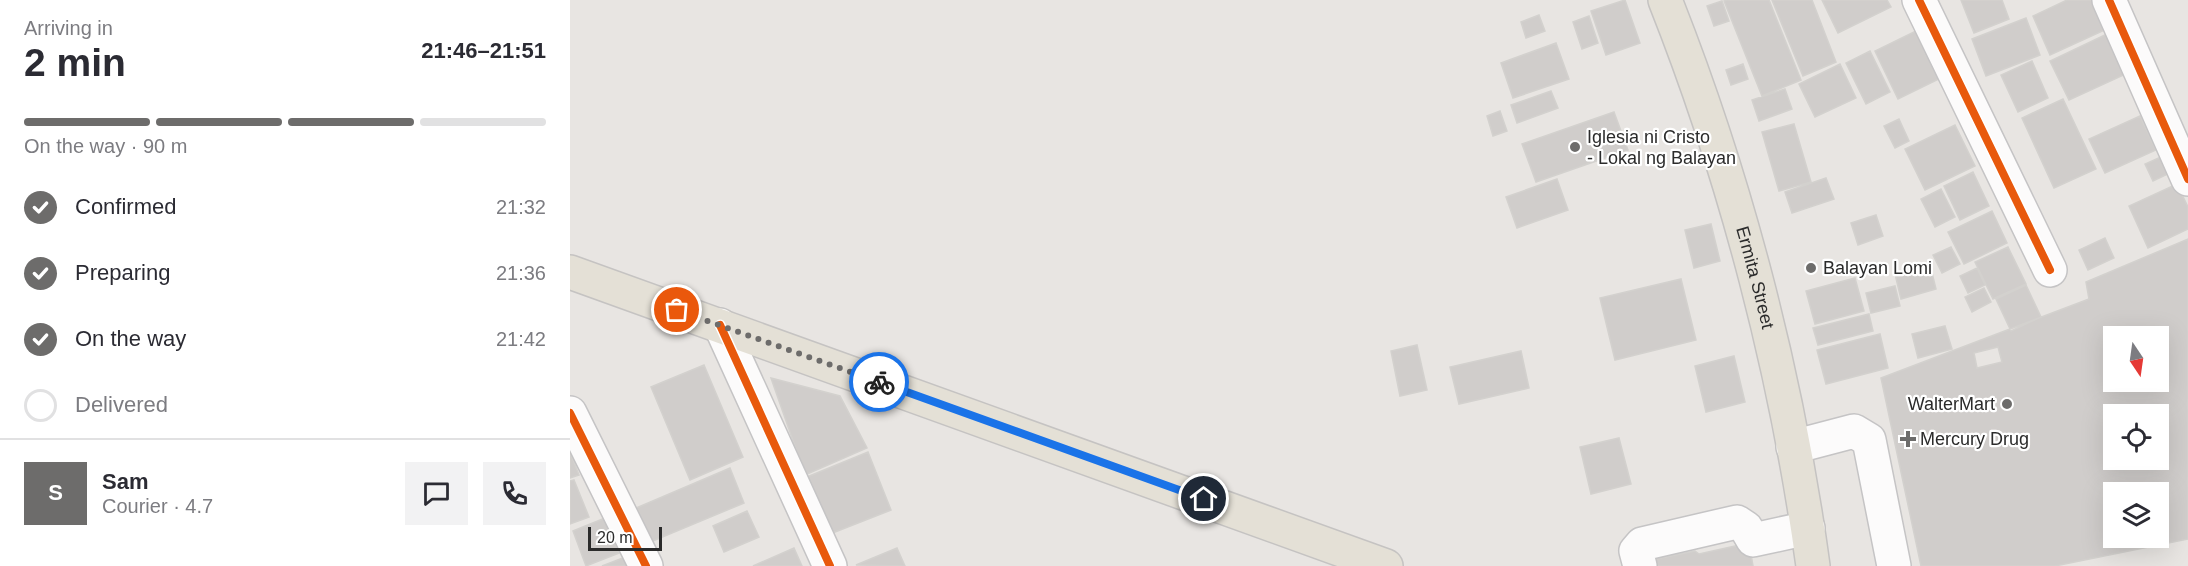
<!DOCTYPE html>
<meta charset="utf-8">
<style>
:root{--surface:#fff;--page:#f2f2f3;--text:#2b2b33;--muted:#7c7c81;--line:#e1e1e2;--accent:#6d6c6b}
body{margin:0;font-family:Arial,sans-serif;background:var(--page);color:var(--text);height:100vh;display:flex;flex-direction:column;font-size:22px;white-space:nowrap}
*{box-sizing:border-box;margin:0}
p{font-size:20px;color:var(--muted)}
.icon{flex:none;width:33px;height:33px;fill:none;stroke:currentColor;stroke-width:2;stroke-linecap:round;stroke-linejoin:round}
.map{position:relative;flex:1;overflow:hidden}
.side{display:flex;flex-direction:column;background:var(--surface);width:570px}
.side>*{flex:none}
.needle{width:39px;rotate:167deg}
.tools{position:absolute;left:1533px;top:326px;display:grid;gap:12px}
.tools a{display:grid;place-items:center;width:66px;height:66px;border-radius:0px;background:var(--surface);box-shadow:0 6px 24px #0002;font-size:30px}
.scale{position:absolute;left:18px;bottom:15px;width:74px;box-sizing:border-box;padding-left:6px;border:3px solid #2b2b2b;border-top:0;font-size:16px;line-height:21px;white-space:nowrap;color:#2b2b2b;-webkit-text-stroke:4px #fff;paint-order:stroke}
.pin{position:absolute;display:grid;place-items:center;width:51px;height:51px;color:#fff;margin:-26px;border:3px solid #fff;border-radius:50%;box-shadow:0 2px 6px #0007}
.courier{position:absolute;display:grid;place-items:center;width:60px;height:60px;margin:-30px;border:4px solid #1a73e8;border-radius:50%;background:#fff;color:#222;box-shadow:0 2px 8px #0007}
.overview em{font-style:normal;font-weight:800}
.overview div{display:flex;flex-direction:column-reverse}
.overview{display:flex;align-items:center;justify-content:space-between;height:102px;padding:0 24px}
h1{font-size:39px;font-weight:800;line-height:45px}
.bar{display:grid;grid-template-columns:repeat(4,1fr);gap:9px 6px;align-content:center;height:72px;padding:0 24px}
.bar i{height:8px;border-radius:4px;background:var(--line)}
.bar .on{background:var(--accent)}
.bar p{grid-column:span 4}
.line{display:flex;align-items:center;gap:15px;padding:0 24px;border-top:2px solid var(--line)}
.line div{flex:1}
.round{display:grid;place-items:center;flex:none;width:63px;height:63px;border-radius:0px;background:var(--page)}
ol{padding:0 24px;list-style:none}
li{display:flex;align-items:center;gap:18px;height:66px}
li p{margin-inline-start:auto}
li .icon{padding:6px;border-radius:50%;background:var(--accent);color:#fff;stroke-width:4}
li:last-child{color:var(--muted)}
li i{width:33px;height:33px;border:3px solid var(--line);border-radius:50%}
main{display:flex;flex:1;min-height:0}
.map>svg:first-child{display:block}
</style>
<main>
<section class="side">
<div class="overview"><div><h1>2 min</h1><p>Arriving in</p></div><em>21:46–21:51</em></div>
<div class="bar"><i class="on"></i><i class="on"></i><i class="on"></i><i></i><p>On the way · 90 m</p></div>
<ol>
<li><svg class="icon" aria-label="check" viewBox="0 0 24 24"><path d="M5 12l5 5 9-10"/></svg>Confirmed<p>21:32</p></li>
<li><svg class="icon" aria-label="check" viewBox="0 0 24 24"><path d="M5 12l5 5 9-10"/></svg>Preparing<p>21:36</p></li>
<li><svg class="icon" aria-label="check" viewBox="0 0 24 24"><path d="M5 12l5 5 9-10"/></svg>On the way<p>21:42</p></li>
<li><i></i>Delivered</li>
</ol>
<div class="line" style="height:108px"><b class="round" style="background:var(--accent);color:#fff">S</b><div><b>Sam</b><p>Courier · 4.7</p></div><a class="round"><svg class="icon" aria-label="chat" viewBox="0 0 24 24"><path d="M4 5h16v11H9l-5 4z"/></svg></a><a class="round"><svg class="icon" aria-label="phone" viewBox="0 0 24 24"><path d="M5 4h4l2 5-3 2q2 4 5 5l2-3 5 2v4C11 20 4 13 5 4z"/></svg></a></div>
</section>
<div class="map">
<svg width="1618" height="566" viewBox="0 0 1618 566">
<rect width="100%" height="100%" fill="#e8e5e2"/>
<!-- building -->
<path fill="#d0cdcb" stroke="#d3d1ce" stroke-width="1.5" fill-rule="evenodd" d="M1055,0L1070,43L1036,55L1021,11Z
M1157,0H1199L1231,80L1192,96L1154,1Z
M1202,0H1242L1266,62L1233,76Z
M1252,0H1317L1321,7L1268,33Z
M1391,0H1432L1439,19L1404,33Z
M1497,0H1524L1537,29L1480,55L1463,16Z
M1152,1L1159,21L1144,26L1137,6Z
M969,15L975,31L956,38L951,22Z
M1019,16L1028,43L1012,49L1003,22Z
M1456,18L1470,55L1416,76L1402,39Z
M1350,29L1373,77L1328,99L1305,51Z
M1539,33L1558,73L1499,100L1480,61Z
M986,43L999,79L943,98L931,63Z
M1300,51L1320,92L1296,104L1276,63Z
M1462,61L1478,98L1448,112L1431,75Z
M1173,64L1178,79L1161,85L1156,70Z
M1270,64L1286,98L1245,117L1229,84Z
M1215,89L1222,109L1189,121L1182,100Z
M981,91L988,108L947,123L941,105Z
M1493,99L1526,169L1484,188L1452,118Z
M930,111L937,131L923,136L917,116Z
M1044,112L1058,150L966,182L952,144Z
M1570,116L1586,150L1535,173L1519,139Z
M1329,119L1339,141L1325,148L1314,126Z
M1224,124L1241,182L1209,191L1192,132Z
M1385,125L1405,166L1355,190L1335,149Z
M1593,156L1600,173L1583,181L1575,164Z
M1403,172L1419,206L1390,220L1374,186Z
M1256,178L1264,199L1222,213L1215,192Z
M987,179L998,210L947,228L936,197Z
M1607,184L1618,207V229L1578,248L1559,206Z
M1371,189L1385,217L1365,227L1351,199Z
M1422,211L1437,243L1394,264L1378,232Z
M1306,215L1313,236L1288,245L1281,223Z
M1141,224L1150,261L1124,268L1115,230Z
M1535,238L1544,258L1518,270L1509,250Z
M1618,239V539L1485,566H1351L1311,378L1519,299L1516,282ZM1544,336H1588V381H1544ZM1544,414H1588V459H1544ZM1544,492H1588V537H1544Z
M1381,247L1390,264L1372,273L1363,255Z
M1438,247L1456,284L1423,299L1405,262Z
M1360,265L1366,289L1331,299L1325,274Z
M1407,268L1415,285L1398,293L1390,276Z
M1285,278L1294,311L1245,324L1236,291Z
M1111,279L1126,340L1045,360L1030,298Z
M1456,285L1471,317L1441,331L1426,299Z
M1325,286L1330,306L1301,313L1296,293Z
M1414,288L1421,302L1402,312L1395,297Z
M1299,314L1303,331L1248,345L1243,328Z
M1375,326L1382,349L1348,358L1342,334Z
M1310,334L1318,368L1256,384L1247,350Z
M847,345L857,390L830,396L821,351Z
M1428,347L1432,362L1407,368L1404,353Z
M951,351L959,388L889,404L880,367Z
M1164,356L1175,402L1136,412L1125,366Z
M134,365L173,457L120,480L81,387Z
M201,378L270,396L297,448L235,475Z
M1049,438L1061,484L1021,494L1010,447Z
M0,452L9,475L0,478Z
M298,452L321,510L260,534L237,477Z
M160,468L174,503L78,543L64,509Z
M4,480L19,517L0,524V481Z
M177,511L189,537L154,552L143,526Z
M35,518L49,553L16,566L3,531Z
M1179,543L1183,566H1082L1081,560L1125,551L1129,554Z
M224,548L232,566H183Z
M327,548L335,566L286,565Z
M58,556L62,566H32Z"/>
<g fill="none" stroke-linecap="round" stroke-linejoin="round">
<!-- minor casing -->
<g stroke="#c5c4c5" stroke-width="36">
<path id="minor" d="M1349,0L1480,270
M1539,0L1618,179
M150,325L260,566
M0,413L76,566
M1223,447L1284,431L1299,440L1324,566
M1070,566L1066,551L1072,544L1167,522L1176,528L1183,540L1238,528"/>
</g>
<!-- major casing -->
<g stroke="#c5c3c2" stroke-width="36">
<g id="major">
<path id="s1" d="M1095,0C1166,179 1217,375 1243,566"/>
<path d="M0,272L816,566"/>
</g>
</g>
<!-- minor -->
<use href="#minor" stroke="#fcfbfb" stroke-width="33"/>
<!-- major -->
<use href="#major" stroke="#e4e0d6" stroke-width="33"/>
<!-- cycleway casing -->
<g stroke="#fff" stroke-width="11">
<path id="cycleway" d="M1349,0L1480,270
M1539,0L1618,179
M150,325L260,566
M0,413L76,566"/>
</g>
<!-- cycleway -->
<use href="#cycleway" stroke="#e8590c" stroke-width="8"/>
</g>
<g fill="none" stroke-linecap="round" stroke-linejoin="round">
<!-- done -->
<path stroke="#6d6c6b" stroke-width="6" stroke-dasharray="0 10.8" d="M107,310L309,382"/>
<!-- route -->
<path stroke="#1a73e8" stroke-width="8" d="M309,382L634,499"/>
</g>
<!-- markers -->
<g fill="#6d6c6b" stroke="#fff" stroke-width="2">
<circle cx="1005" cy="147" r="6"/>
<circle cx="1241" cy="268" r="6"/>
<circle cx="1437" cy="404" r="6"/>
<path d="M1335 430h6v6h6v6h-6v6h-6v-6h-6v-6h6z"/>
</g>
<g text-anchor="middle" stroke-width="4.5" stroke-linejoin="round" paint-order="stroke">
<!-- poi labels -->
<g font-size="18" fill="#2b2b2b" stroke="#fff" text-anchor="start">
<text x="1017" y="143">Iglesia ni Cristo<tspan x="1017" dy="21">- Lokal ng Balayan</tspan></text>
<text x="1253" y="274">Balayan Lomi</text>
<text x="1425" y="410" text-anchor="end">WalterMart</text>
<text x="1350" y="445">Mercury Drug</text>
</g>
<!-- street labels -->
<g font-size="18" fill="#2b2b2b" stroke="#fff">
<text dy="6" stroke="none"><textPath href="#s1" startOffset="292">Ermita Street</textPath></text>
</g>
</g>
</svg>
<div class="tools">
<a><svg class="needle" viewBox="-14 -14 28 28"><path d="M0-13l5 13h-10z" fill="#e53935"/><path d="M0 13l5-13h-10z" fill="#7c7c81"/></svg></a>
<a><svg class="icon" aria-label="locate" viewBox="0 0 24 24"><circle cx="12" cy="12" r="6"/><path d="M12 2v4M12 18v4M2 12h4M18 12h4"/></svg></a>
<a><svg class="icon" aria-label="layers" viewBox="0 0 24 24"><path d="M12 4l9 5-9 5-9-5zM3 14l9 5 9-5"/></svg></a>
</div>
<div class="scale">20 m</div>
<div class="pin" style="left:107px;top:310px;background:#ea580c"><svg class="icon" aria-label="bag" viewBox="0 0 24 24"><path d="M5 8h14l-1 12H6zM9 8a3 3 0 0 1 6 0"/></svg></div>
<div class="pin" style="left:634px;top:499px;background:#1f2937"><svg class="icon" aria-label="home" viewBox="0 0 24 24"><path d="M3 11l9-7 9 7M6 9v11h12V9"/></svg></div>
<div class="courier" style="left:309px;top:382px"><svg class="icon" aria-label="bike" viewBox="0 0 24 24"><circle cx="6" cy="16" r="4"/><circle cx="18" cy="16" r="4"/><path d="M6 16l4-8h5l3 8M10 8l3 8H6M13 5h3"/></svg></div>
</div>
</main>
